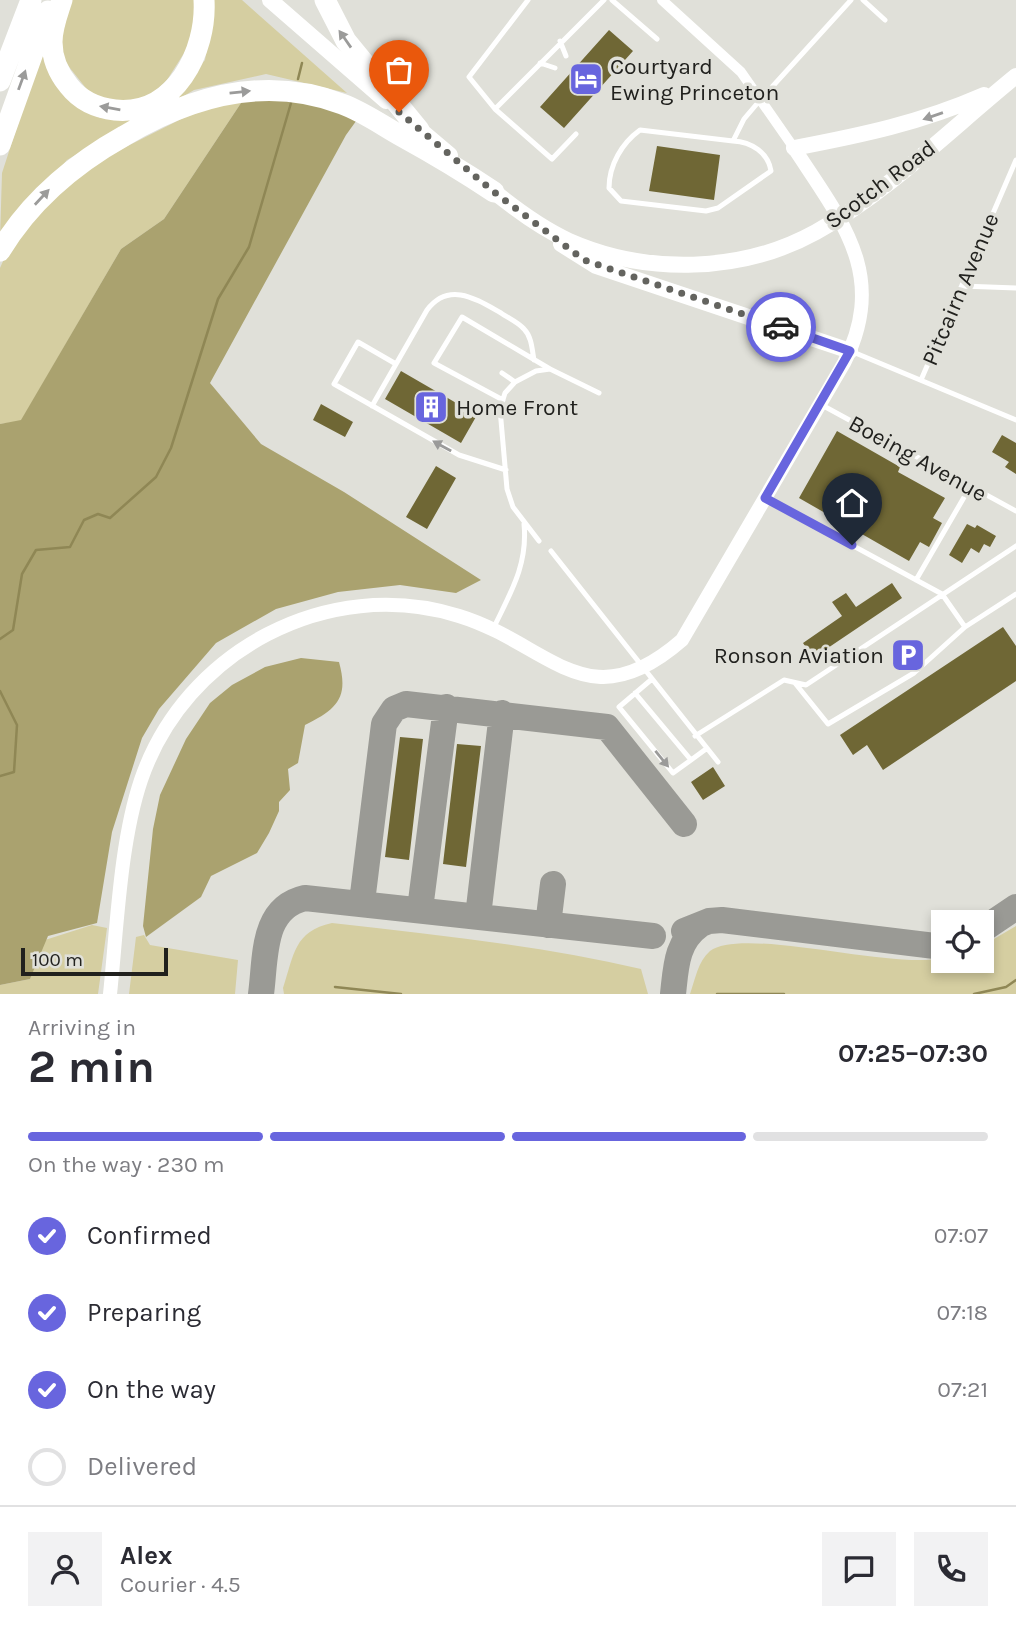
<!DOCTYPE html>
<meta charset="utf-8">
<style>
:root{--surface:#fff;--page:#f2f2f3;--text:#2b2b33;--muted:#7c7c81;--line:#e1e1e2;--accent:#6865de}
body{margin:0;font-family:Karla,sans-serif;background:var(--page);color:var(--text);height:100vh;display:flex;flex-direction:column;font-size:26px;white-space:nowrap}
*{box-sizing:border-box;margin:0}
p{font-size:23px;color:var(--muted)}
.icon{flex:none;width:38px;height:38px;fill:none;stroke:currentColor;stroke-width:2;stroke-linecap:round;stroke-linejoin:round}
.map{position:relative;height:994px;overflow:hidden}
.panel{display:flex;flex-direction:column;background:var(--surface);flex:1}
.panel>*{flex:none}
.fabs{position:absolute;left:931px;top:910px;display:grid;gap:14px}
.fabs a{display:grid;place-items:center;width:63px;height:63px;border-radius:0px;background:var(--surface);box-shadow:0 4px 10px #0003;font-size:35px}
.scale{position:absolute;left:21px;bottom:18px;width:147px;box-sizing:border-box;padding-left:7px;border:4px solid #21211e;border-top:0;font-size:19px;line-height:24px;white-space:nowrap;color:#21211e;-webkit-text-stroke:5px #e0e0d9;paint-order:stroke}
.pin{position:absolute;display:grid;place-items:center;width:60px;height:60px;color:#fff;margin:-72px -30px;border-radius:50% 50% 50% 0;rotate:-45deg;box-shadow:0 0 7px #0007}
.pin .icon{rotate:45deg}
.courier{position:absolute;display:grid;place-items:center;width:70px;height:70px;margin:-35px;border:5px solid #6865de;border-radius:50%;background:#fff;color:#222;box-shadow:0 2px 9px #0007}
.overview em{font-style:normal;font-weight:700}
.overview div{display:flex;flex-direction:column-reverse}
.overview{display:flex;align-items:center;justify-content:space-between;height:119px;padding:0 28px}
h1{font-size:46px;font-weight:700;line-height:52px}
.bar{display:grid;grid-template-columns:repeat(4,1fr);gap:10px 7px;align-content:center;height:84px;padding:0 28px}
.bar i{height:9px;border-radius:5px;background:var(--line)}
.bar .on{background:var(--accent)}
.bar p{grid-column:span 4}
.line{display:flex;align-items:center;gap:18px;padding:0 28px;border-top:2px solid var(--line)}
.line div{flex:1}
.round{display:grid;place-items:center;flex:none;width:74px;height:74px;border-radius:0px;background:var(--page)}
ol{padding:0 28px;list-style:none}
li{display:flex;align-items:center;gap:21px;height:77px}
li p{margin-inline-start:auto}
li .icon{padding:7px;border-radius:50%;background:var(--accent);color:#fff;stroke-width:4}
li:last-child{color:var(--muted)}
li i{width:38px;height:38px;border:4px solid var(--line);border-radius:50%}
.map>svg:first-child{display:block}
</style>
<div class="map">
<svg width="1016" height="994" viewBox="0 0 1016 994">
<rect width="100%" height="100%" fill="#e0e0d9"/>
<!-- green -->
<path fill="#d5cea1" d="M71,0H194L196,24L186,50L167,80L147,99L118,104L89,92L62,58L60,28Z
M214,0H242L347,93L266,74L194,90L165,107L205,60Z
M42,50L55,85L100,118L142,115L67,160L0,239L2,173Z
M243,100L164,219L121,249L21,421L0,424V268L12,241L84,168L213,103Z
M332,923C436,935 539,945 641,969L648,994H284L283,988C294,955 294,931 332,923Z
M92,925L107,928L98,994H0V985L30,979L45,940Z
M1016,926V994H690C695,980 698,961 710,951C743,926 891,970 943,958V961H982V946Z
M144,935L150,945L238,960L235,994H129L136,937Z"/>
<!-- forest -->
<path fill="#aaa26f" d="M291,96L359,117L346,135L210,383L261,444L344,492L481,580L456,593L400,585L338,592L276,609L216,643L159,709L142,738L112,832L97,923L48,936L30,979L0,985V424L21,420L121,249L164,219L243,100Z
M301,658L339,662C349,698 337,709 305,725L298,763L288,769L290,790L279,802V811L269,833L257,853L211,876L201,897L146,937L143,926L153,829L160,795L186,739L210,703L232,685L265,667Z"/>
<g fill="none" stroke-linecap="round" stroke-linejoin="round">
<!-- stream -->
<path stroke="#8f8755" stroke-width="2.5" d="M298,79L302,63
M0,639L13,630L22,574L36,550L70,547L84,520L98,514L110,518L156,477L171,448L218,299L249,247L291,103
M0,691L17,725L14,772L0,776
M335,987L401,994
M717,994H784
M974,994L1006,987L1016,980"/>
<!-- taxiway -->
<path stroke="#9a9a95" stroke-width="26" d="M362,902L384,724L394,709L406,704L607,727L684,824
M420,909L446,707
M478,916L502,713
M548,925L553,884
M982,930L1016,907
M684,931L709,921L722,920L943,947
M261,994C266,958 261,908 305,898L653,936
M673,994C676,967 676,942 700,925"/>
</g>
<!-- building -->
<path fill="#6f6735" d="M609,30L633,51L564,128L540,107Z
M657,146L720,155L714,200L649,191Z
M401,371L477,415L461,443L385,399Z
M321,404L353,422L345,437L313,420Z
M837,431L900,467L898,472L945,498L933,518L942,523L929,547L920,542L909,561L799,498Z
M1002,435L1016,443V474L1005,467L1009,462L992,452Z
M436,466L456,478L427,529L406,517Z
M967,524L975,528L977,525L996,536L990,547L984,544L979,553L971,548L962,563L949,555Z
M892,583L902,598L813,658L803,643L842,616L832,602L846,593L856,607Z
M1003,627L1016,646V681L883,770L867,745L853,755L840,735Z
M400,737L423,739L409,860L385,857Z
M457,744L481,746L466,867L443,864Z
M713,767L725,786L703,800L691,782Z"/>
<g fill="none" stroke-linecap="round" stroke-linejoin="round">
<!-- service -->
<path stroke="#fff" stroke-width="5" d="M528,0L469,77L495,109L552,159L576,134
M612,0L657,39
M863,0L885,20
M560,41L566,56
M540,63L555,68
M495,109L604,0
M733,141C751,142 768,152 771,171L718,208L706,211L621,201L609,188C609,165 622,143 640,130L733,141L744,119L761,99L851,0
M962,286L1016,288
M853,352L1016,420
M396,364L358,342L334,384L459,455L506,470
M502,373L515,382
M921,380L1016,160
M503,400L434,363L462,317L550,369
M820,404L1016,511
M372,406L427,310C449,281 476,299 501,313C508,318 518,322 524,329C532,337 532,350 534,360
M765,498L942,594L965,627L914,673L828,724L795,683
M539,541L513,507L507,489L500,409L505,393L515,382L536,371L550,369L599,393
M551,551L718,762
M916,580L970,487
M494,627C511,592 528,564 524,524
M965,627L1016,594
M635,693L691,760L673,773L619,707L652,679
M695,736L784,680L806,685L1016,546
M691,760L706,749"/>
<!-- minor -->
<path stroke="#fff" stroke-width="10" d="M662,0L741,72L794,148"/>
<!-- tertiary -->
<path stroke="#fff" stroke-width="14" d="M110,994C117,928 120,842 141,780C185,651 328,575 459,616C550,644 587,723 682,640L844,363C889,275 841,220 794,148"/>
<!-- secondary -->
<path stroke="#fff" stroke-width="16" d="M270,0L386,101
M411,122L450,155
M794,148C862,135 920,123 984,95
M486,185C511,206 539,227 569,241C646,275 742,273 816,232C888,192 952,128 1016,76
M561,244L596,266L850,351"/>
<!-- motorway -->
<path stroke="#fff" stroke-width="21" d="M62,0C58,13 52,27 52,42C52,58 59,74 69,86C80,100 97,108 115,110C175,116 207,51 204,0
M325,0L346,41L419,130
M0,81L31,0
M0,145L48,11
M0,251C30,201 74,164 124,136C191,96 266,75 342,104C364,112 383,126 403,137C434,154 464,172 494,192"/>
</g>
<!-- one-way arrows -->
<defs><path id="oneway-solid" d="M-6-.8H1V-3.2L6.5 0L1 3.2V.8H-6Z" transform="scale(1.75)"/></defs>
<g fill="#9b9b9a">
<use href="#oneway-solid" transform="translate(345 39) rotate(-125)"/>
<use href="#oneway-solid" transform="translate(22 80) rotate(-70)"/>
<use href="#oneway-solid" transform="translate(240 92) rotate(-6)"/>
<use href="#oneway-solid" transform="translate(110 108) rotate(-170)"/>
<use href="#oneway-solid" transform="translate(933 116) rotate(161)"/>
<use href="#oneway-solid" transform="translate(42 197) rotate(-47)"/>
<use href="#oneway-solid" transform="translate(442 446) rotate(-151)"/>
<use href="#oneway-solid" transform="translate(662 759) rotate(51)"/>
</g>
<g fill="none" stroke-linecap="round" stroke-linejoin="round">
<!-- done -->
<path stroke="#64645f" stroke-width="7" stroke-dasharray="0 12.6" d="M399,112L494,192L584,260L781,327"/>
<!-- route -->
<path stroke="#6865de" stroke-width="9" d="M781,327L850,351L765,498L852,545"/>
</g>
<!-- icons -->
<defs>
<g id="hotel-square" transform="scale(1.75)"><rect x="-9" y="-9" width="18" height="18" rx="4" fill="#6865de" stroke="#e0e0d9"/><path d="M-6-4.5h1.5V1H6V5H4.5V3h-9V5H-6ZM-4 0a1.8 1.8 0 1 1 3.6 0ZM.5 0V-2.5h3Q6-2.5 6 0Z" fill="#fff"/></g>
<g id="building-square" transform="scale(1.75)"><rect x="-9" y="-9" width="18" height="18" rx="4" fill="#6865de" stroke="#e0e0d9"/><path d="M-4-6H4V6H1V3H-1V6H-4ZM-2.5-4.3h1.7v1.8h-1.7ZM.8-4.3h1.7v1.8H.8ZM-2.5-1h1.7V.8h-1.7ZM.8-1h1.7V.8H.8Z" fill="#fff"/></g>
<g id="parking-square" transform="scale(1.75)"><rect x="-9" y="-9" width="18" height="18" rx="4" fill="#6865de" stroke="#e0e0d9"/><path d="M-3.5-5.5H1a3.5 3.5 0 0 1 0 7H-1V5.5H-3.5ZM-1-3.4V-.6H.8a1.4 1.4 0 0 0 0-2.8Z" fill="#fff"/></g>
</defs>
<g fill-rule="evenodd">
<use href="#hotel-square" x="586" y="79"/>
<use href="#building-square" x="431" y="407"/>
<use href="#parking-square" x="908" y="655"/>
</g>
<g text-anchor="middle" stroke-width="7" stroke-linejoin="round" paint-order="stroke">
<!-- poi labels -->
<g font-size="23" fill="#21211e" stroke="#e0e0d9" text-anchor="start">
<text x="610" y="74">Courtyard<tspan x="610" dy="26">Ewing Princeton</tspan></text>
<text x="456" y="415">Home Front</text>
<text x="884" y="663" text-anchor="end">Ronson Aviation</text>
</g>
<!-- street labels -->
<g font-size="23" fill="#21211e" stroke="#e0e0d9">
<text transform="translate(880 184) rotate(-37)" y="8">Scotch Road</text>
<text transform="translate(960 289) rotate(-67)" y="8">Pitcairn Avenue</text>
<text transform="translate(918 458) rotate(29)" y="8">Boeing Avenue</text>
</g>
</g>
</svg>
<div class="fabs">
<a><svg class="icon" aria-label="locate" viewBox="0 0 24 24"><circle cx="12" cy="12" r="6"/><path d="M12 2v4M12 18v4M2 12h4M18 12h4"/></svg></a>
</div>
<div class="scale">100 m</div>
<div class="pin" style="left:399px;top:112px;background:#ea580c"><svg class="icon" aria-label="bag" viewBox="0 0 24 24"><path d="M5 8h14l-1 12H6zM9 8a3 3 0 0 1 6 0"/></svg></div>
<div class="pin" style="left:852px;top:545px;background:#1f2937"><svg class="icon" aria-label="home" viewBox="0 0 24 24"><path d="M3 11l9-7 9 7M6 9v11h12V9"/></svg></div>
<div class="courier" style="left:781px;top:327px"><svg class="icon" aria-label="car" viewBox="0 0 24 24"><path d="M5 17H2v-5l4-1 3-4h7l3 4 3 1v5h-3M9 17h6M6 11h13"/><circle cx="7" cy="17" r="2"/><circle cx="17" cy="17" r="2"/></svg></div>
</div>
<section class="panel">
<div class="overview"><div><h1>2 min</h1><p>Arriving in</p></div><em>07:25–07:30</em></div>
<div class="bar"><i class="on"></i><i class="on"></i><i class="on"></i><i></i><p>On the way · 230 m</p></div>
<ol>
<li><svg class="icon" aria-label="check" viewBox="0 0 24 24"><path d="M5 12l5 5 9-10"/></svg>Confirmed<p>07:07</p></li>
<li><svg class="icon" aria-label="check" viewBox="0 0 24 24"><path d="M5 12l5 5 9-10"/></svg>Preparing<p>07:18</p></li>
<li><svg class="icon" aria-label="check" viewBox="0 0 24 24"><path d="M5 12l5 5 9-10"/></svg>On the way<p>07:21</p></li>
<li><i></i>Delivered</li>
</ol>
<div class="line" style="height:126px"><a class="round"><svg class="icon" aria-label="person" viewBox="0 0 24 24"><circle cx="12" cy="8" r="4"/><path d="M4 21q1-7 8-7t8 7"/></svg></a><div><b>Alex</b><p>Courier · 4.5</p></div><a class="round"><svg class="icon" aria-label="chat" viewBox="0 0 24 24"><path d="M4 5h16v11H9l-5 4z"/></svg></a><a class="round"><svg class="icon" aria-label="phone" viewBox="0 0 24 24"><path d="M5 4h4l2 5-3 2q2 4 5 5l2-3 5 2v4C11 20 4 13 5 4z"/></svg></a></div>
</section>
